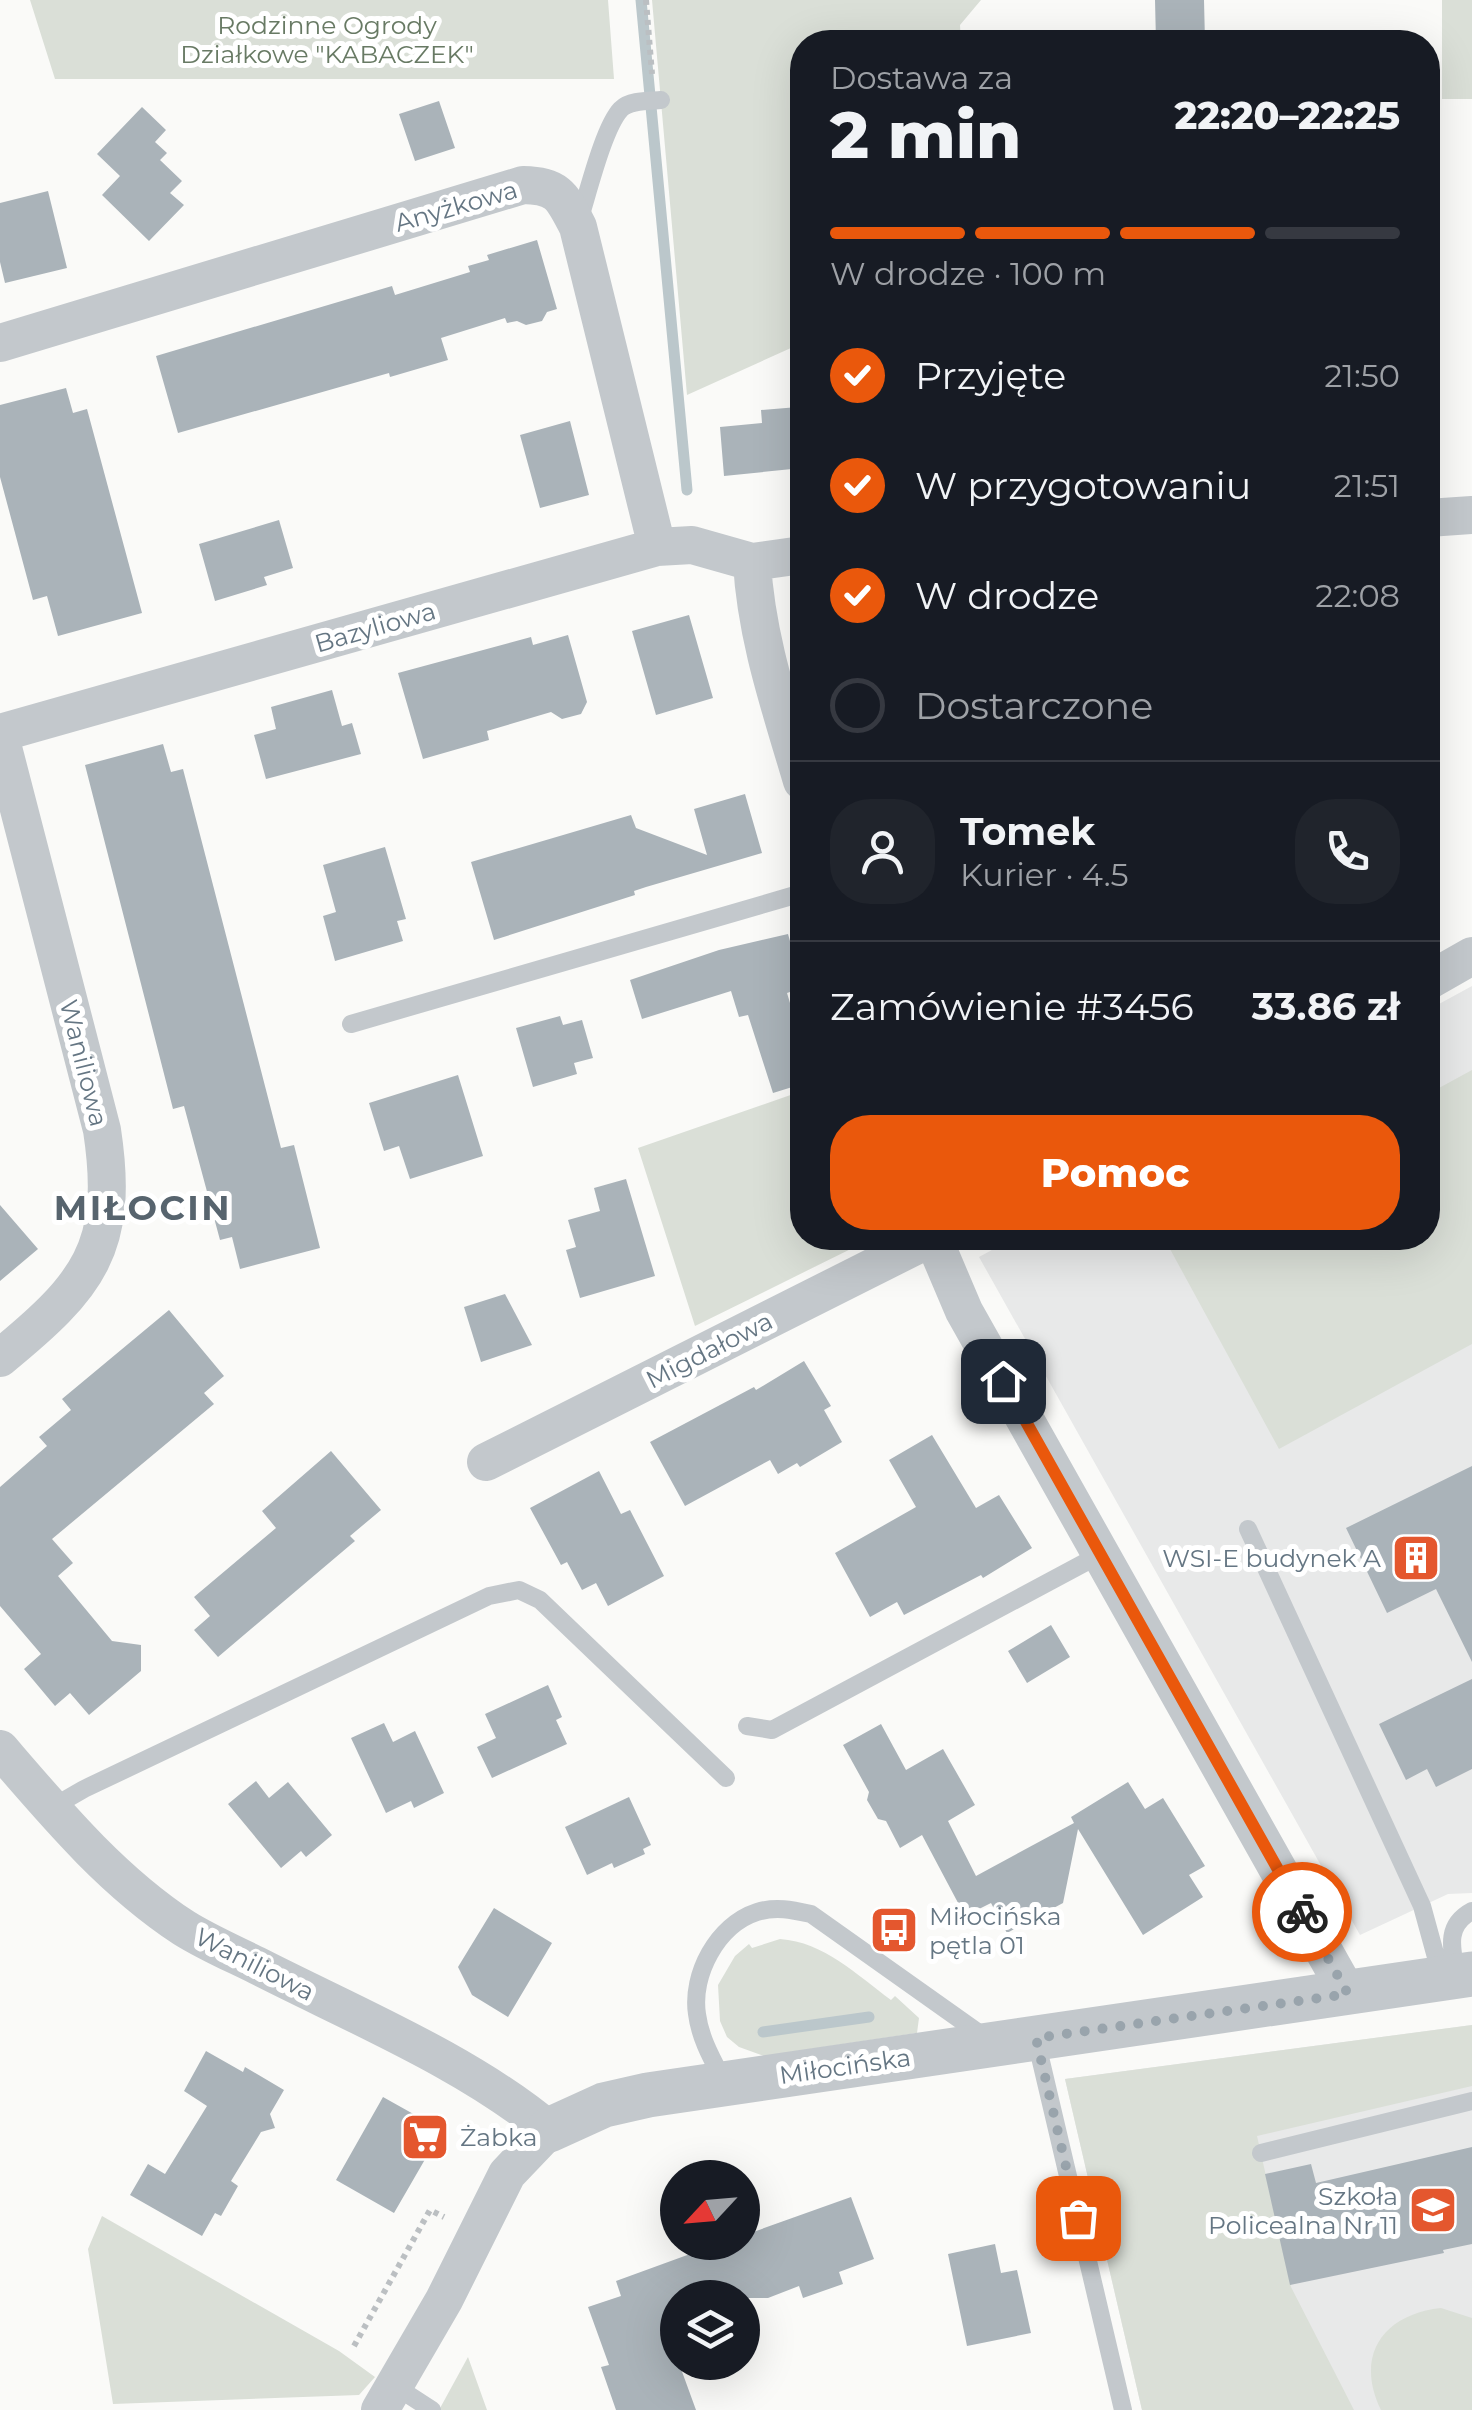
<!DOCTYPE html>
<html lang="pl">
<meta charset="utf-8">
<style>
:root{--surface:#171b24;--page:#20242c;--text:#f1f3f6;--muted:#9ea1a6;--line:#363941;--accent:#ea580c}
body{margin:0;font-family:Montserrat,sans-serif;background:var(--page);color:var(--text);height:100vh;display:flex;flex-direction:column;font-size:38px;white-space:nowrap}
*{box-sizing:border-box;margin:0}
p{font-size:32px;color:var(--muted)}
.icon{flex:none;width:55px;height:55px;fill:none;stroke:currentColor;stroke-width:2;stroke-linecap:round;stroke-linejoin:round}
.map{position:relative;flex:1;overflow:hidden}
.details{position:absolute;left:790px;top:30px;width:650px;height:1220px;display:flex;flex-direction:column;background:var(--surface);border-radius:40px;box-shadow:0 10px 40px #0002}
.details>*{flex:none}
.needle{width:65px;rotate:244deg}
.controls{position:absolute;left:660px;top:2160px;display:grid;gap:20px}
.controls a{display:grid;place-items:center;width:100px;height:100px;border-radius:50%;background:var(--surface);box-shadow:0 10px 40px #0002;font-size:50px}
.pin{position:absolute;display:grid;place-items:center;width:85px;height:85px;color:#fff;margin:-42px;border-radius:20px;box-shadow:0 5px 15px #0006}
.courier{position:absolute;display:grid;place-items:center;width:100px;height:100px;margin:-50px;border:8px solid #ea580c;border-radius:50%;background:#fff;color:#222;box-shadow:0 2px 12px #0007}
.summary em{font-style:normal;font-weight:800}
.summary div{display:flex;flex-direction:column-reverse}
.summary{display:flex;align-items:center;justify-content:space-between;height:170px;padding:0 40px}
h1{font-size:65px;font-weight:800;line-height:75px}
.bar{display:grid;grid-template-columns:repeat(4,1fr);gap:15px 10px;align-content:center;height:120px;padding:0 40px}
.bar i{height:12px;border-radius:8px;background:var(--line)}
.bar .current{background:var(--accent)}
.bar p{grid-column:span 4}
.line{display:flex;align-items:center;gap:25px;padding:0 40px;border-top:2px solid var(--line)}
.line div{flex:1}
.round{display:grid;place-items:center;flex:none;width:105px;height:105px;border-radius:40px;background:var(--page)}
ol{padding:0 40px;list-style:none}
li{display:flex;align-items:center;gap:30px;height:110px}
li p{margin-inline-start:auto}
li .icon{padding:10px;border-radius:50%;background:var(--accent);color:#fff;stroke-width:4}
li:last-child{color:var(--muted)}
li i{width:55px;height:55px;border:5px solid var(--line);border-radius:50%}
.button{display:flex;gap:20px;margin-top:auto;padding:20px 40px}
.button a{flex:1;height:115px;border-radius:40px;background:var(--accent);color:#fff;font-size:40px;font-weight:800;line-height:115px;text-align:center}
.map>svg:first-child{display:block}
</style>
<div class="map">
<svg width="1472" height="2410" viewBox="0 0 1472 2410">
<rect width="100%" height="100%" fill="#fafaf8"/>
<!-- built -->
<path fill="#e8e9e9" d="M1472,986V1893L1448,1894L1360,1935L979,1257L1014,1238H1428V1010Z
M1472,2025V2410H1142L1065,2079Z"/>
<!-- green -->
<path fill="#dadfd7" d="M30,0H608L614,79H55Z
M652,0H981L960,25L961,42H802V343L687,395Z
M1442,0H1472V99H1442Z
M1472,1070V1344L1279,1449L1164,1238H1428V1094Z
M802,1091V1238H873L695,1326L638,1148Z
M780,1939C824,1942 857,1975 891,2000L895,1996L919,2018L917,2033L764,2056L739,2047L727,2037L720,2021L718,1985L735,1956L749,1944L752,1948Z
M1472,2025V2086L1257,2136L1291,2287L1354,2410H1142L1065,2079Z
M102,2216L339,2351L375,2377L359,2395L113,2404L88,2249Z
M1441,2308L1472,2318V2410H1381C1354,2355 1384,2314 1441,2308Z
M468,2357L487,2410H439Z"/>
<g fill="none" stroke-linecap="round" stroke-linejoin="round">
<!-- stream -->
<path stroke="#bbc7cb" stroke-width="11" d="M641,0L687,490
M763,2032L869,2017"/>
</g>
<!-- building -->
<path fill="#aab3b9" d="M1155,0H1204L1205,42H1156Z
M439,101L455,148L415,161L399,114Z
M142,107L166,130L155,142L167,153L160,160L182,181L170,193L184,205L149,241L102,195L120,176L97,154Z
M48,191L67,268L5,283L0,262V203Z
M537,240L557,309L547,312L542,321L526,325L517,321L507,323L505,318L441,338L448,360L390,377L389,373L178,433L156,356L392,286L395,295L470,272L468,266L489,260L487,255Z
M66,388L73,413L87,409L142,613L58,636L47,596L33,600L0,477V405Z
M798,407L802,468L724,476L720,427L762,423L761,410Z
M570,421L589,495L540,508L520,435Z
M279,520L293,568L264,577L267,585L215,601L199,544Z
M689,615L713,698L656,715L632,631Z
M568,635L587,702L581,714L562,719L551,712L487,731L489,740L423,759L398,673L531,637L533,645Z
M332,690L342,726L352,723L361,754L266,779L254,735L276,729L271,707Z
M163,744L171,772L183,769L281,1148L294,1145L320,1248L240,1269L232,1237L220,1240L184,1106L173,1109L85,765Z
M745,794L762,853L646,887L634,891L635,895L494,940L471,862L631,815L636,828L707,855L694,809Z
M385,847L406,919L397,921L403,941L335,961L323,916L336,912L323,865Z
M788,934L802,984V988L787,993L802,1043V1084L773,1093L748,1015L739,1017L731,991L642,1019L630,980L719,950Z
M560,1016L563,1025L582,1020L593,1058L574,1063L577,1074L533,1087L516,1028Z
M458,1075L483,1156L410,1179L399,1146L384,1151L369,1103Z
M626,1179L655,1276L580,1298L566,1250L576,1247L568,1220L600,1211L594,1188Z
M0,1205L38,1249L0,1281Z
M505,1294L532,1345L481,1362L464,1307Z
M169,1310L224,1376L204,1393L214,1404L52,1539L73,1563L58,1576L112,1641L141,1645V1671L89,1715L70,1693L55,1706L24,1669L41,1654L0,1606V1487L47,1446L39,1437L71,1410L62,1399Z
M804,1361L831,1406L824,1410L842,1442L800,1467L797,1463L778,1474L770,1460L685,1506L650,1442L754,1387L756,1390Z
M932,1435L976,1508L999,1495L1032,1548L983,1578L981,1575L904,1615L897,1602L870,1617L835,1553L916,1507L889,1460Z
M331,1451L381,1510L350,1536L355,1541L218,1657L194,1630L210,1616L194,1597L276,1528L262,1511Z
M1472,1466V1662L1436,1589L1387,1613L1346,1528Z
M599,1471L621,1514L630,1510L664,1576L608,1606L596,1583L582,1590L567,1562L561,1565L530,1508Z
M1051,1625L1070,1657L1027,1683L1008,1651Z
M1472,1679V1769L1436,1787L1427,1769L1406,1780L1379,1724Z
M548,1685L562,1717L556,1720L567,1744L492,1778L477,1747L496,1738L485,1714Z
M384,1723L393,1742L415,1731L444,1793L414,1808L411,1801L386,1813L351,1738Z
M881,1724L906,1770L943,1749L975,1805L948,1821L976,1876L1074,1823L1071,1817L1128,1782L1145,1809L1163,1798L1205,1866L1189,1875L1203,1897L1143,1935L1078,1829L1063,1903L1007,1933L991,1903L965,1916L922,1835L900,1848L886,1821L878,1819L867,1800L869,1792L843,1745Z
M256,1781L269,1798L288,1782L332,1835L306,1857L301,1851L281,1868L228,1804Z
M629,1797L651,1845L643,1849L645,1854L614,1868L612,1863L587,1875L565,1827Z
M494,1908L552,1943L508,2017L472,1995L458,1967Z
M206,2051L243,2072L245,2067L284,2090L270,2114L275,2128L261,2132L231,2181L238,2186L221,2216L215,2213L202,2236L130,2195L148,2164L165,2174L207,2106L184,2091Z
M383,2097L442,2130L394,2213L336,2180Z
M1472,2147V2244L1443,2250L1444,2253L1290,2285L1265,2174L1311,2164L1316,2183Z
M851,2197L874,2259L839,2272L843,2284L803,2298L799,2286L768,2298H678V2320L665,2325L696,2410H616L601,2367L609,2365L588,2307L621,2296L616,2281L723,2242H742V2236Z
M995,2244L1001,2273L1017,2270L1031,2333L967,2346L948,2254Z"/>
<g fill="none" stroke-linecap="round" stroke-linejoin="round">
<!-- path -->
<path stroke="#bbbfc2" stroke-width="6" stroke-dasharray="5 5" stroke-linecap="butt" d="M646,0L652,74
M354,2346L430,2210L444,2217"/>
<!-- service -->
<path stroke="#c3c8cc" stroke-width="18" d="M578,224C587,197 603,128 621,109C630,100 649,101 661,100
M351,1024L802,893
M1248,1529L1422,1906L1442,1979
M747,1726L772,1730L1101,1554
M51,1808L84,1789L489,1596L519,1590L540,1600L726,1778
M1457,1976C1452,1950 1444,1926 1472,1911
M1036,2040L1123,2410
M723,2080C712,2059 700,2038 697,2014C691,1975 717,1925 757,1912C776,1906 793,1910 811,1914L986,2038
M1261,2153L1472,2101
M395,2386L432,2410"/>
<!-- minor -->
<path stroke="#c3c8cc" stroke-width="38" d="M0,343L523,185C559,186 562,196 578,227L657,547
M1428,518L1472,515
M752,562C756,638 781,709 802,781
M0,733L657,547L692,545L752,562L802,555
M0,736L102,1130C120,1248 88,1286 0,1358
M1428,981L1472,956
M933,1238L964,1311L1348,1994
M486,1462L931,1238
M0,1749C56,1814 112,1881 184,1928C208,1943 234,1954 258,1966C352,2014 470,2063 549,2130L507,2174L444,2300L380,2410"/>
<!-- tertiary -->
<path stroke="#c3c8cc" stroke-width="45" d="M549,2130L604,2105L648,2095L1472,1974"/>
</g>
<g fill="none" stroke-linecap="round" stroke-linejoin="round">
<!-- done -->
<path stroke="#99a4ac" stroke-width="10" stroke-dasharray="0 18" d="M1078,2218L1036,2038L1348,1994L1302,1912"/>
<!-- route -->
<path stroke="#ea580c" stroke-width="12" d="M1003,1381L1302,1912"/>
</g>
<!-- icons -->
<defs>
<g id="building-square" transform="scale(2.5)"><rect x="-9" y="-9" width="18" height="18" rx="4" fill="#e4572e" stroke="#fff"/><path d="M-4-6H4V6H1V3H-1V6H-4ZM-2.5-4.3h1.7v1.8h-1.7ZM.8-4.3h1.7v1.8H.8ZM-2.5-1h1.7V.8h-1.7ZM.8-1h1.7V.8H.8Z" fill="#fff"/></g>
<g id="bus-square" transform="scale(2.5)"><rect x="-9" y="-9" width="18" height="18" rx="4" fill="#e4572e" stroke="#fff"/><path d="M-5-6H5V4H4V6H2V4H-2V6H-4V4H-5ZM-3.5-4V0h7V-4ZM-3.5 1.2v1.5H-2V1.2ZM2 1.2v1.5H3.5V1.2Z" fill="#fff"/></g>
<g id="supermarket-square" transform="scale(2.5)"><rect x="-9" y="-9" width="18" height="18" rx="4" fill="#e4572e" stroke="#fff"/><path d="M-6-5.5h2.5l.6 2H6L4.5 2H-2.5L-4.4-4H-6ZM-1.5 3.2a1.3 1.3 0 1 0 .1 0ZM3 3.2a1.3 1.3 0 1 0 .1 0Z" fill="#fff"/></g>
<g id="university-square" transform="scale(2.5)"><rect x="-9" y="-9" width="18" height="18" rx="4" fill="#e4572e" stroke="#fff"/><path d="M0-5L7-2L0 1L-7-2ZM-4 1L0 2.5L4 1V4Q0 6-4 4Z" fill="#fff"/></g>
</defs>
<g fill-rule="evenodd">
<use href="#building-square" x="1416" y="1558"/>
<use href="#bus-square" x="894" y="1930"/>
<use href="#supermarket-square" x="425" y="2137"/>
<use href="#university-square" x="1433" y="2210"/>
</g>
<g text-anchor="middle" stroke-width="10" stroke-linejoin="round" paint-order="stroke">
<!-- park labels -->
<g font-size="25" fill="#687a64" stroke="#fff">
<text x="327" y="34">Rodzinne Ogrody<tspan x="327" dy="29">Działkowe "KABACZEK"</tspan></text>
</g>
<!-- street labels -->
<g font-size="25" fill="#657683" stroke="#fff">
<text transform="translate(456 206) rotate(-16)" y="9">Anyżkowa</text>
<text transform="translate(375 627) rotate(-16)" y="9">Bazyliowa</text>
<text transform="translate(84 1063) rotate(76)" y="9">Waniliowa</text>
<text transform="translate(709 1350) rotate(-27)" y="9">Migdałowa</text>
<text transform="translate(255 1964) rotate(27)" y="9">Waniliowa</text>
<text transform="translate(845 2066) rotate(-8)" y="9">Miłocińska</text>
</g>
<!-- poi labels -->
<g font-size="25" fill="#657683" stroke="#fff" text-anchor="end">
<text x="1381" y="1567">WSI-E budynek A</text>
<text x="929" y="1925" text-anchor="start">Miłocińska<tspan x="929" dy="29">pętla 01</tspan></text>
<text x="460" y="2146" text-anchor="start">Żabka</text>
<text x="1398" y="2205">Szkoła<tspan x="1398" dy="29">Policealna Nr 11</tspan></text>
</g>
<!-- district labels -->
<g font-size="35" font-weight="bold" letter-spacing="2.5" fill="#57646e" stroke="#fff">
<text x="143" y="1220">MIŁOCIN</text>
</g>
</g>
</svg>
<div class="controls">
<a><svg class="needle" viewBox="-14 -14 28 28"><path d="M0-13l5 13h-10z" fill="#e53935"/><path d="M0 13l5-13h-10z" fill="#9ea1a6"/></svg></a>
<a><svg class="icon" aria-label="layers" viewBox="0 0 24 24"><path d="M12 4l9 5-9 5-9-5zM3 14l9 5 9-5"/></svg></a>
</div>
<div class="pin" style="left:1078px;top:2218px;background:#ea580c"><svg class="icon" aria-label="bag" viewBox="0 0 24 24"><path d="M5 8h14l-1 12H6zM9 8a3 3 0 0 1 6 0"/></svg></div>
<div class="pin" style="left:1003px;top:1381px;background:#1f2937"><svg class="icon" aria-label="home" viewBox="0 0 24 24"><path d="M3 11l9-7 9 7M6 9v11h12V9"/></svg></div>
<div class="courier" style="left:1302px;top:1912px"><svg class="icon" aria-label="bike" viewBox="0 0 24 24"><circle cx="6" cy="16" r="4"/><circle cx="18" cy="16" r="4"/><path d="M6 16l4-8h5l3 8M10 8l3 8H6M13 5h3"/></svg></div>
<section class="details">
<div class="summary"><div><h1>2 min</h1><p>Dostawa za</p></div><em>22:20–22:25</em></div>
<div class="bar"><i class="current"></i><i class="current"></i><i class="current"></i><i></i><p>W drodze · 100 m</p></div>
<ol>
<li><svg class="icon" aria-label="check" viewBox="0 0 24 24"><path d="M5 12l5 5 9-10"/></svg>Przyjęte<p>21:50</p></li>
<li><svg class="icon" aria-label="check" viewBox="0 0 24 24"><path d="M5 12l5 5 9-10"/></svg>W przygotowaniu<p>21:51</p></li>
<li><svg class="icon" aria-label="check" viewBox="0 0 24 24"><path d="M5 12l5 5 9-10"/></svg>W drodze<p>22:08</p></li>
<li><i></i>Dostarczone</li>
</ol>
<div class="line" style="height:180px"><a class="round"><svg class="icon" aria-label="person" viewBox="0 0 24 24"><circle cx="12" cy="8" r="4"/><path d="M4 21q1-7 8-7t8 7"/></svg></a><div><b>Tomek</b><p>Kurier · 4.5</p></div><a class="round"><svg class="icon" aria-label="phone" viewBox="0 0 24 24"><path d="M5 4h4l2 5-3 2q2 4 5 5l2-3 5 2v4C11 20 4 13 5 4z"/></svg></a></div>
<div class="line" style="height:130px"><div>Zamówienie #3456</div><b>33.86 zł</b></div>
<div class="button"><a>Pomoc</a></div>
</section>
</div>
